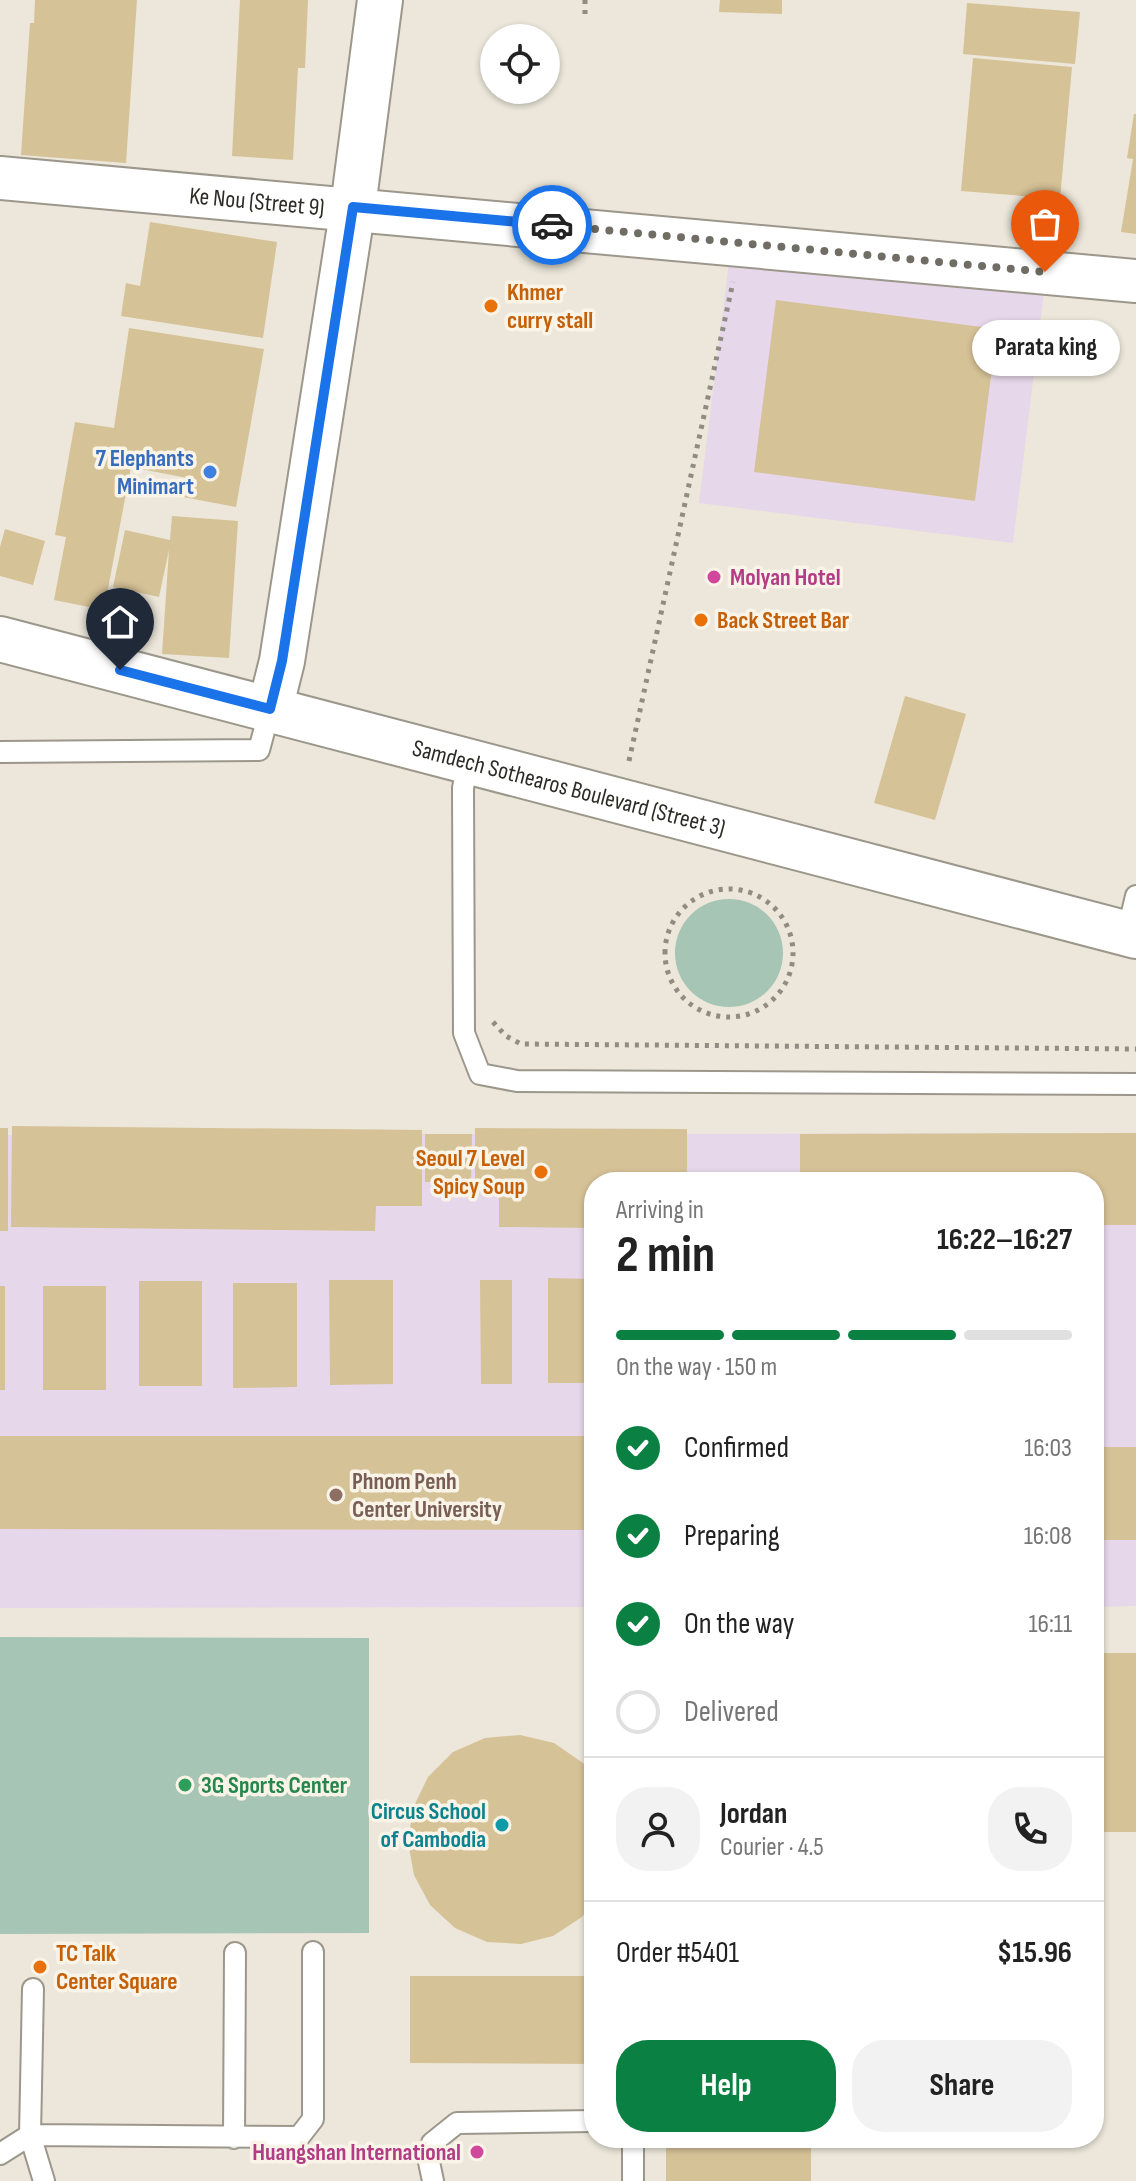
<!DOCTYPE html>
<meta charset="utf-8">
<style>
:root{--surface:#fff;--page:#f2f2f2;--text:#222;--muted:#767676;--line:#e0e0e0;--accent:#0b8043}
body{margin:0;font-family:"Sofia Sans Condensed",sans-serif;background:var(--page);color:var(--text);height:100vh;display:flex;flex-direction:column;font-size:30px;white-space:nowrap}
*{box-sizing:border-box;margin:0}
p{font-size:26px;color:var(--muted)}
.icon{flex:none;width:44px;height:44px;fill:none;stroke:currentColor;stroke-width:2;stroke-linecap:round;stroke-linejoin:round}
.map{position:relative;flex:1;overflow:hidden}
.drawer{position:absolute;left:584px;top:1172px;width:520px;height:976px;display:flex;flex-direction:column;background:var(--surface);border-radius:32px;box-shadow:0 2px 6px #0004}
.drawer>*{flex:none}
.fabs{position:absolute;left:480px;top:24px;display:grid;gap:16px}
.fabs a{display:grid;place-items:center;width:80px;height:80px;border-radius:50%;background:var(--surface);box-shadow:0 2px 6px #0004;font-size:40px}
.pin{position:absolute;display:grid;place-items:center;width:68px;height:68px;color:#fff;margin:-82px -34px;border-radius:50% 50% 50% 0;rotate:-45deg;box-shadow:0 0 8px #0007}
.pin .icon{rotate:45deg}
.courier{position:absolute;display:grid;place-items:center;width:80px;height:80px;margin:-40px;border:6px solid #1a73e8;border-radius:50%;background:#fff;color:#222;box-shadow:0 2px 10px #0007}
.bubble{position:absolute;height:56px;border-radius:28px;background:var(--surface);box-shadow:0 2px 6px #0004;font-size:26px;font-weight:700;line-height:56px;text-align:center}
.head em{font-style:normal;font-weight:700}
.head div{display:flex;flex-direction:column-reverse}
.head{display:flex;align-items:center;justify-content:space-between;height:136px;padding:0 32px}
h1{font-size:52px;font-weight:700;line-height:60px}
.bar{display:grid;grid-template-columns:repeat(4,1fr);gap:12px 8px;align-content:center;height:96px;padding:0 32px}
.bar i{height:10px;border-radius:6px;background:var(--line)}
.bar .on{background:var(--accent)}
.bar p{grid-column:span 4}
.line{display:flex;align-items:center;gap:20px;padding:0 32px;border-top:2px solid var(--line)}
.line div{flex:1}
.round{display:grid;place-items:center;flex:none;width:84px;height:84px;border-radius:32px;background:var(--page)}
ol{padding:0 32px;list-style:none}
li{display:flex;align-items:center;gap:24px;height:88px}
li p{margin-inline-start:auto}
li .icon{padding:8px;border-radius:50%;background:var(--accent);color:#fff;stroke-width:4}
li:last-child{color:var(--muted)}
li i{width:44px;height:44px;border:4px solid var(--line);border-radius:50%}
.button{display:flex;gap:16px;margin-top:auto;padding:16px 32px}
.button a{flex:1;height:92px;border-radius:32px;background:var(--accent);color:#fff;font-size:32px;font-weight:700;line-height:92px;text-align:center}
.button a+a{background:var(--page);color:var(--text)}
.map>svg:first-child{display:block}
</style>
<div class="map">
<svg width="1136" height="2181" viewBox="0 0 1136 2181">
<rect width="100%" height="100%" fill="#ece7da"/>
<!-- commercial -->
<path fill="#e7d7ea" d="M734,222L1049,252L1013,543L699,503Z
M1136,1133V1606L1094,1607V1182H594V1607L0,1608V1135Z"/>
<!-- green -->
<path fill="#a6c5b4" d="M675 953a54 54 0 1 1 108 0a54 54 0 1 1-108 0Z
M0,1637L369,1638V1933L0,1934Z"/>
<!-- building -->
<path fill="#d6c297" d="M35,0H137L126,163L21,155L30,23H34Z
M240,0H308L305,68H298L293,160L232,156Z
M720,0H782V14L719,12Z
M967,3L1080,12L1075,64L963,54Z
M973,58L1072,67L1060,199L961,191Z
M1134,114H1136V234L1121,232L1133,159L1127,158Z
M150,222L277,242L263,338L121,316L126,283L140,286Z
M776,300L997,329L975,501L754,472Z
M129,328L264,349L236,507L183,497L187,478L131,467L104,610L54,600L66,537L55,535L75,422L114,428Z
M172,516L238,521L229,658L162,654L169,550L159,597L113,587L125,530L170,540Z
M5,529L45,541L33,585L0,576V547Z
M905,696L966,714L935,820L874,803Z
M12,1126L422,1130V1206H376L375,1231L11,1227Z
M0,1128H8V1231H0Z
M475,1128L687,1129V1182H594V1228L499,1227V1181H475Z
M1136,1133V1225H1094V1182H800V1134Z
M425,1134H472L471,1182H425Z
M548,1278L594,1279V1383H548Z
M329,1280H393V1384L330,1385Z
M480,1280H512V1384H481Z
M139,1281H202V1386H139Z
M233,1283H297V1387L233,1388Z
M0,1286H5V1390H0Z
M43,1286H106V1390H43Z
M0,1436H594V1530L0,1529Z
M1094,1447H1136V1540H1094Z
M1094,1653H1136V1832H1094Z
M520,1735L554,1743L583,1763L594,1777V1902L582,1917L553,1936L521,1944L487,1942L455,1928L430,1905L414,1875L408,1842L413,1808L428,1777L453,1752L485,1738Z
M410,1976H591V2064L410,2063Z
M666,2138H811V2181H666Z"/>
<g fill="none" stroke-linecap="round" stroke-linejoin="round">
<!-- service casing -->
<g stroke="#9c978b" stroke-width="24">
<path id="service" d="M0,752L259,750L270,709
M468,761L463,788L464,1033L480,1074L517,1081L1136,1084
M1127,934L1136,896
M33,1989L30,2135L44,2181
M234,2138L235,1953
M633,2138V2181
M0,2154L30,2135L299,2137L313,2119V1952
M433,2181L429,2162L432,2143L457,2123L594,2121"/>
</g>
<!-- minor casing -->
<g stroke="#9c978b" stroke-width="46">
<g id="minor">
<path id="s1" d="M0,178L1136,281"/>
</g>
</g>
<!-- tertiary casing -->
<g stroke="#9c978b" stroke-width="48">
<g id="tertiary">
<path id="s2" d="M0,639L1136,936"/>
<path d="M270,709L282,661L353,207L380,0"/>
</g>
</g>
<!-- path -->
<path stroke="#908c83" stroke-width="5" stroke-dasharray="4 6" stroke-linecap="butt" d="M585,0V14
M629,761L733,282
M665 953a64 64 0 1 1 128 0a64 64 0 1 1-128 0Z
M493,1022L506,1036L521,1044L1136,1049"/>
<!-- service -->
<use href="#service" stroke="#fff" stroke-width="20"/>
<!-- minor -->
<use href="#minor" stroke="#fff" stroke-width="42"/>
<!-- tertiary -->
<use href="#tertiary" stroke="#fff" stroke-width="44"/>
</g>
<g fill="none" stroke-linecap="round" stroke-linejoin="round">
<!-- done -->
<path stroke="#706d65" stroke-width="8" stroke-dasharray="0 14.4" d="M552,225L1045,272"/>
<!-- route -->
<path stroke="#1a73e8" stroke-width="10" d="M120,670L270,709L282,661L353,207L552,225"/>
</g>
<!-- markers -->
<g fill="#e8710a" stroke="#f9f4e7" stroke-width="3">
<circle cx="491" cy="306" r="8"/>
<circle cx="701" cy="620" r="8"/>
<circle cx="541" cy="1172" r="8"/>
<circle cx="40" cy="1967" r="8"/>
</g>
<circle fill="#3f7fe0" stroke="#f9f4e7" stroke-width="3" cx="210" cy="472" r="8"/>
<g fill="#d1479c" stroke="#f9f4e7" stroke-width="3">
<circle cx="714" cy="577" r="8"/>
<circle cx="477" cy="2152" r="8"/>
</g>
<circle fill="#8d6e63" stroke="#f9f4e7" stroke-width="3" cx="336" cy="1495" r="8"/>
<circle fill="#2e9e5b" stroke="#f9f4e7" stroke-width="3" cx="185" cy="1785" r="8"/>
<circle fill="#0f9aa8" stroke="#f9f4e7" stroke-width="3" cx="502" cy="1825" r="8"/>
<g text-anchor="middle" stroke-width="7" stroke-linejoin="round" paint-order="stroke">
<!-- street labels -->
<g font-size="24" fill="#2d2b26" stroke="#f9f4e7">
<text dy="8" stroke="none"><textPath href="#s1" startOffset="258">Ke Nou (Street 9)</textPath></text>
<text dy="8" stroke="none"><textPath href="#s2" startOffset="588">Samdech Sothearos Boulevard (Street 3)</textPath></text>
</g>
<!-- food labels -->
<g font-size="24" font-weight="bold" fill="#c56008" stroke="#f9f4e7" text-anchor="start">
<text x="507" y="300">Khmer<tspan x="507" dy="28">curry stall</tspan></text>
<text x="717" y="628">Back Street Bar</text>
<text x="525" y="1166" text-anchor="end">Seoul 7 Level<tspan x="525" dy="28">Spicy Soup</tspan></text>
<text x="56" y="1961">TC Talk<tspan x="56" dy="28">Center Square</tspan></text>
</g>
<!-- shop labels -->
<g font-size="24" font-weight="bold" fill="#366cbe" stroke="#f9f4e7" text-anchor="end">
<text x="194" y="466">7 Elephants<tspan x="194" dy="28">Minimart</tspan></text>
</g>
<!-- hotel labels -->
<g font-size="24" font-weight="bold" fill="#b23c85" stroke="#f9f4e7" text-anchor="start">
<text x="730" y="585">Molyan Hotel</text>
<text x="461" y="2160" text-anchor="end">Huangshan International</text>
</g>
<!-- education labels -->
<g font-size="24" font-weight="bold" fill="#785e54" stroke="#f9f4e7" text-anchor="start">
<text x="352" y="1489">Phnom Penh<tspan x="352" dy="28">Center University</tspan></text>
</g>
<!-- leisure labels -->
<g font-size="24" font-weight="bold" fill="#27864d" stroke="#f9f4e7" text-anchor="start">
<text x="201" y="1793">3G Sports Center</text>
</g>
<!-- culture labels -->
<g font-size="24" font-weight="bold" fill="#0d838f" stroke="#f9f4e7" text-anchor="end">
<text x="486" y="1819">Circus School<tspan x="486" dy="28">of Cambodia</tspan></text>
</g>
</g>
</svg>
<div class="fabs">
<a><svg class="icon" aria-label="locate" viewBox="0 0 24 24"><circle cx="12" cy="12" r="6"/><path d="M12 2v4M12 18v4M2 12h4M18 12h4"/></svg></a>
</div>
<div class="pin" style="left:1045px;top:272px;background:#ea580c"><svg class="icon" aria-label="bag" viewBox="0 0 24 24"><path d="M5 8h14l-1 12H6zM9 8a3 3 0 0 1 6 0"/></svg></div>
<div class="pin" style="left:120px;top:670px;background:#1f2937"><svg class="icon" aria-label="home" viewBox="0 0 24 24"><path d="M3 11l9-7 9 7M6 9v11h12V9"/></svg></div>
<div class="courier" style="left:552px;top:225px"><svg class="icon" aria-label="car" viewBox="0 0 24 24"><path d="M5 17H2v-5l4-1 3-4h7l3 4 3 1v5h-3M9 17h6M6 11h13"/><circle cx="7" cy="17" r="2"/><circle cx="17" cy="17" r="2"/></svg></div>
<div class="bubble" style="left:972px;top:320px;width:148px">Parata king</div>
<section class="drawer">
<div class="head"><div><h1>2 min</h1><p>Arriving in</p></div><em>16:22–16:27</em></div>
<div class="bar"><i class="on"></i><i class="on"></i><i class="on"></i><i></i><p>On the way · 150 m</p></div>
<ol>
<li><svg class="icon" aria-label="check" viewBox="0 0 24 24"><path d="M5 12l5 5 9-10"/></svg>Confirmed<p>16:03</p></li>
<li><svg class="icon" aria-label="check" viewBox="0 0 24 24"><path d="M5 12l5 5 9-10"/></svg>Preparing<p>16:08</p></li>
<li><svg class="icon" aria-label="check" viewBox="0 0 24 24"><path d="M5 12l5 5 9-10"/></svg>On the way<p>16:11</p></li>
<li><i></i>Delivered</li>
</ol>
<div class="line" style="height:144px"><a class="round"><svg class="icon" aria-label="person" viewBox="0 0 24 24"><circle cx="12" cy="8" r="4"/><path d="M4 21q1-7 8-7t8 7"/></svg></a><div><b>Jordan</b><p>Courier · 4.5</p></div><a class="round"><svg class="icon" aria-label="phone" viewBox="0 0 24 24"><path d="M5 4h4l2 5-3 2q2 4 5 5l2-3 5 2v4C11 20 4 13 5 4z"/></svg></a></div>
<div class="line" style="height:104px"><div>Order #5401</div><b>$15.96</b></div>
<div class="button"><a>Help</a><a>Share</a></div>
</section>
</div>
